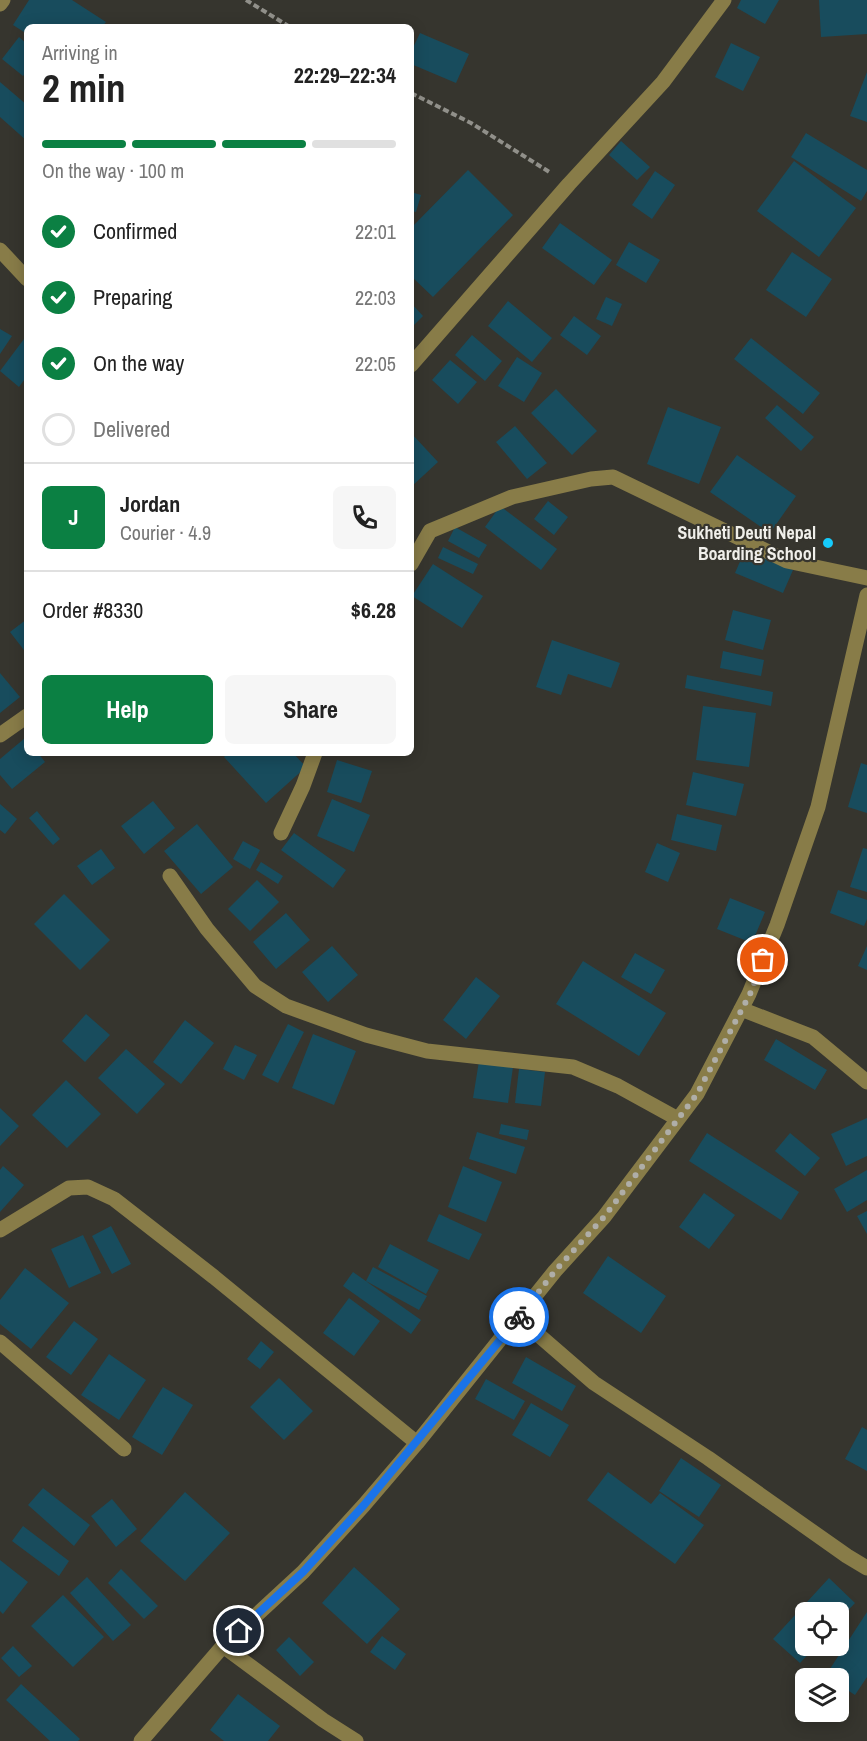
<!DOCTYPE html>
<meta charset="utf-8">
<style>
:root{--surface:#fff;--page:#f6f6f6;--text:#222;--muted:#767676;--line:#e0e0e0;--accent:#0b8043}
body{margin:0;font-family:"Archivo Narrow",sans-serif;background:var(--page);color:var(--text);height:100vh;display:flex;flex-direction:column;font-size:22px;white-space:nowrap}
*{box-sizing:border-box;margin:0}
p{font-size:20px;color:var(--muted)}
.icon{flex:none;width:33px;height:33px;fill:none;stroke:currentColor;stroke-width:2;stroke-linecap:round;stroke-linejoin:round}
.map{position:relative;flex:1;overflow:hidden}
.drawer{position:absolute;left:24px;top:24px;width:390px;height:732px;display:flex;flex-direction:column;background:var(--surface);border-radius:9px;box-shadow:0 3px 15px #0003}
.drawer>*{flex:none}
.fabs{position:absolute;left:795px;top:1602px;display:grid;gap:12px}
.fabs a{display:grid;place-items:center;width:54px;height:54px;border-radius:9px;background:var(--surface);box-shadow:0 3px 15px #0003;font-size:30px}
.pin{position:absolute;display:grid;place-items:center;width:51px;height:51px;color:#fff;margin:-26px;border:3px solid #fff;border-radius:50%;box-shadow:0 2px 6px #0007}
.courier{position:absolute;display:grid;place-items:center;width:60px;height:60px;margin:-30px;border:4px solid #1a73e8;border-radius:50%;background:#fff;color:#222;box-shadow:0 2px 8px #0007}
.head em{font-style:normal;font-weight:700}
.head div{display:flex;flex-direction:column-reverse}
.head{display:flex;align-items:center;justify-content:space-between;height:102px;padding:0 18px}
h1{font-size:39px;font-weight:700;line-height:45px}
.bar{display:grid;grid-template-columns:repeat(4,1fr);gap:9px 6px;align-content:center;height:72px;padding:0 18px}
.bar i{height:8px;border-radius:4px;background:var(--line)}
.bar .on{background:var(--accent)}
.bar p{grid-column:span 4}
.line{display:flex;align-items:center;gap:15px;padding:0 18px;border-top:2px solid var(--line)}
.line div{flex:1}
.round{display:grid;place-items:center;flex:none;width:63px;height:63px;border-radius:9px;background:var(--page)}
ol{padding:0 18px;list-style:none}
li{display:flex;align-items:center;gap:18px;height:66px}
li p{margin-inline-start:auto}
li .icon{padding:6px;border-radius:50%;background:var(--accent);color:#fff;stroke-width:4}
li:last-child{color:var(--muted)}
li i{width:33px;height:33px;border:3px solid var(--line);border-radius:50%}
.action{display:flex;gap:12px;margin-top:auto;padding:12px 18px}
.action a{flex:1;height:69px;border-radius:9px;background:var(--accent);color:#fff;font-size:24px;font-weight:700;line-height:69px;text-align:center}
.action a+a{background:var(--page);color:var(--text)}
.map>svg:first-child{display:block}
</style>
<div class="map">
<svg width="867" height="1741" viewBox="0 0 867 1741">
<rect width="100%" height="100%" fill="#36352e"/>
<!-- building -->
<path fill="#184c5d" d="M29,0H72L106,22L102,27H27V34L13,25Z
M741,0H779L765,24L737,8Z
M819,0H867V34L821,37Z
M420,33L469,54L456,83L411,64V52Z
M19,37L27,44V71L23,76L2,59Z
M731,43L760,57L743,91L715,77Z
M867,72V122L850,116Z
M0,82L27,105V141L0,117Z
M806,133L867,170V191L861,201L791,157Z
M621,141L650,167L637,180L609,155Z
M794,161L856,208L819,257L757,211Z
M468,170L513,215L433,297L411,276V228Z
M655,171L675,185L652,219L632,205Z
M411,192L421,195L416,212L411,211Z
M560,223L612,260L594,285L542,248Z
M629,242L660,260L646,283L616,265Z
M792,252L832,279L806,317L766,290Z
M606,297L622,304L612,326L596,319Z
M508,301L552,338L532,362L488,326Z
M411,303L423,316L411,328Z
M574,316L601,336L587,355L560,335Z
M0,329L12,336L0,354Z
M27,335V376L19,387L0,371Z
M472,335L502,361L485,381L455,355Z
M751,338L820,393L803,414L734,359Z
M517,357L542,373L524,402L498,386Z
M450,360L477,382L458,404L432,380Z
M556,389L597,431L572,455L531,413Z
M777,405L814,437L801,451L765,418Z
M668,407L721,427L699,484L647,464Z
M515,426L547,463L527,479L496,442Z
M411,433L438,462L411,487Z
M737,455L796,496L770,533L710,492Z
M548,501L568,517L554,535L534,519Z
M500,506L557,549L541,570L485,527Z
M455,527L487,545L479,558L448,541Z
M443,547L478,564L473,574L438,558Z
M745,550L793,570L783,593L735,573Z
M433,564L483,596L462,628L412,596Z
M733,610L771,620L763,650L725,640Z
M27,619V654L10,632Z
M552,640L620,663L611,688L568,674L561,695L536,687Z
M723,651L764,660L761,676L720,668Z
M0,673L20,697L0,713Z
M687,675L773,692L771,706L685,688Z
M703,706L756,713L749,767L696,760Z
M25,738L27,753H38L45,762L12,789L0,775V759Z
M228,753H293L306,767L266,803L224,757Z
M337,760L372,771L361,803L327,792Z
M861,763L867,765V813L848,807Z
M693,772L744,784L736,816L686,805Z
M332,799L370,815L354,852L317,836Z
M153,801L175,828L144,854L121,826Z
M0,804L17,819L5,834L0,830Z
M37,811L60,839L53,845L29,818Z
M677,814L722,825L716,851L671,840Z
M197,824L233,867L201,894L164,851Z
M294,833L346,870L333,888L281,850Z
M243,841L260,850L250,869L233,859Z
M657,843L680,853L668,882L645,872Z
M863,848L867,849V892L850,887Z
M101,849L115,868L92,885L77,866Z
M261,862L283,876L278,884L256,870Z
M257,880L279,902L250,931L228,909Z
M838,890L867,900V919L864,926L830,913Z
M64,894L110,940L80,970L34,924Z
M730,898L765,912L752,943L717,929Z
M286,913L310,940L276,969L253,942Z
M332,946L358,975L328,1002L302,972Z
M867,946V970L858,966Z
M635,953L665,970L651,994L621,977Z
M583,961L666,1013L639,1056L556,1004Z
M476,977L500,996L466,1039L443,1020Z
M86,1014L110,1035L85,1062L62,1041Z
M185,1020L214,1043L181,1084L153,1062Z
M288,1024L304,1032L278,1083L262,1075Z
M313,1034L356,1051L334,1105L292,1088Z
M776,1039L827,1070L815,1090L764,1060Z
M235,1045L257,1055L244,1080L223,1069Z
M126,1049L165,1084L137,1114L98,1078Z
M479,1061L513,1067L508,1103L473,1098Z
M519,1069L545,1072L541,1106L515,1103Z
M66,1080L101,1114L67,1148L32,1115Z
M0,1108L19,1126L0,1146Z
M867,1118V1156L846,1166L831,1134Z
M501,1124L529,1130L527,1140L499,1134Z
M477,1132L525,1147L516,1174L469,1159Z
M707,1133L799,1192L781,1220L689,1161Z
M790,1133L820,1158L805,1176L775,1151Z
M3,1166L24,1185L0,1212V1170Z
M463,1166L502,1182L486,1222L448,1207Z
M867,1170V1200L847,1212L834,1189Z
M704,1193L735,1215L709,1249L679,1227Z
M867,1211V1234L857,1216Z
M439,1214L482,1234L469,1260L427,1241Z
M111,1226L131,1264L112,1274L92,1236Z
M83,1235L101,1273L69,1288L51,1249Z
M390,1244L439,1270L426,1294L378,1267Z
M608,1256L666,1296L641,1333L583,1293Z
M373,1267L427,1296L419,1310L366,1281Z
M25,1268L69,1303L31,1349L0,1324V1300Z
M353,1272L421,1320L411,1334L343,1286Z
M349,1298L380,1321L354,1356L323,1333Z
M74,1321L98,1339L71,1375L46,1357Z
M261,1341L274,1352L260,1369L247,1359Z
M109,1354L146,1380L119,1420L81,1395Z
M526,1357L576,1386L562,1411L512,1383Z
M279,1378L313,1411L284,1440L250,1407Z
M486,1379L525,1401L514,1420L475,1399Z
M163,1387L193,1405L162,1455L132,1437Z
M531,1403L569,1425L550,1457L512,1435Z
M862,1427L867,1430V1471L845,1459Z
M681,1458L721,1485L699,1517L659,1491Z
M608,1472L651,1504L660,1493L704,1525L675,1564L587,1500Z
M43,1488L90,1525L74,1546L28,1505Z
M185,1492L230,1533L185,1581L140,1541Z
M112,1499L137,1529L116,1547L91,1516Z
M23,1526L69,1561L59,1576L12,1541Z
M0,1560L28,1582L3,1614L0,1611Z
M354,1567L400,1609L367,1644L322,1603Z
M121,1569L158,1606L144,1619L108,1583Z
M87,1577L131,1625L113,1641L70,1593Z
M829,1578L855,1603L838,1621V1612H806V1646H816L800,1663L773,1639Z
M63,1595L104,1637L73,1667L31,1626Z
M867,1612V1677L855,1695L838,1684V1678H831L826,1675Z
M382,1636L406,1654L395,1670L370,1652Z
M289,1637L314,1662L300,1676L276,1650Z
M13,1646L32,1666L19,1677L1,1658Z
M21,1684L80,1739L78,1741H50L6,1700Z
M238,1694L280,1726L268,1741H224L210,1730Z"/>
<g fill="none" stroke-linecap="round" stroke-linejoin="round">
<!-- path -->
<path stroke="#91908a" stroke-width="4" stroke-dasharray="6 3" stroke-linecap="butt" d="M246,0L290,27
M411,93L471,123L551,173"/>
<!-- minor -->
<path stroke="#887c48" stroke-width="15" d="M0,4L3,0
M0,250L27,279
M411,365L569,184L663,82L724,0
M411,564L430,531L512,497L591,479L613,477L787,561L867,578
M0,735L27,716
M281,833L303,786L315,753
M170,876L207,929L255,986L286,1006L366,1035L427,1051L573,1067L618,1086L678,1119
M741,1009L813,1037L867,1082
M0,1230L69,1188L88,1187L114,1199L214,1277L417,1443
M519,1318L594,1383L708,1458L847,1556L867,1568
M0,1342L124,1449
M223,1646L323,1720L356,1741
M141,1741L223,1646L303,1572L364,1505L417,1443L555,1271L604,1217L697,1094L749,994L777,925L818,807L867,595"/>
</g>
<g fill="none" stroke-linecap="round" stroke-linejoin="round">
<!-- done -->
<path stroke="#afaea8" stroke-width="6" stroke-dasharray="0 10.8" d="M519,1317L555,1271L604,1217L697,1094L750,994L763,960"/>
<!-- route -->
<path stroke="#1a73e8" stroke-width="8" d="M239,1631L303,1572L364,1505L519,1317"/>
</g>
<!-- markers -->
<circle fill="#16cafb" stroke="#36352e" stroke-width="2" cx="828" cy="543" r="6"/>
<g text-anchor="middle" stroke-width="4.5" stroke-linejoin="round" paint-order="stroke">
<!-- poi labels -->
<g font-size="18" font-weight="bold" fill="#f0efea" stroke="#36352e" text-anchor="end">
<text x="816" y="539">Sukheti Deuti Nepal<tspan x="816" dy="21">Boarding School</tspan></text>
</g>
</g>
</svg>
<div class="fabs">
<a><svg class="icon" aria-label="locate" viewBox="0 0 24 24"><circle cx="12" cy="12" r="6"/><path d="M12 2v4M12 18v4M2 12h4M18 12h4"/></svg></a>
<a><svg class="icon" aria-label="layers" viewBox="0 0 24 24"><path d="M12 4l9 5-9 5-9-5zM3 14l9 5 9-5"/></svg></a>
</div>
<div class="pin" style="left:763px;top:960px;background:#ea580c"><svg class="icon" aria-label="bag" viewBox="0 0 24 24"><path d="M5 8h14l-1 12H6zM9 8a3 3 0 0 1 6 0"/></svg></div>
<div class="pin" style="left:239px;top:1631px;background:#1f2937"><svg class="icon" aria-label="home" viewBox="0 0 24 24"><path d="M3 11l9-7 9 7M6 9v11h12V9"/></svg></div>
<div class="courier" style="left:519px;top:1317px"><svg class="icon" aria-label="bike" viewBox="0 0 24 24"><circle cx="6" cy="16" r="4"/><circle cx="18" cy="16" r="4"/><path d="M6 16l4-8h5l3 8M10 8l3 8H6M13 5h3"/></svg></div>
<section class="drawer">
<div class="head"><div><h1>2 min</h1><p>Arriving in</p></div><em>22:29–22:34</em></div>
<div class="bar"><i class="on"></i><i class="on"></i><i class="on"></i><i></i><p>On the way · 100 m</p></div>
<ol>
<li><svg class="icon" aria-label="check" viewBox="0 0 24 24"><path d="M5 12l5 5 9-10"/></svg>Confirmed<p>22:01</p></li>
<li><svg class="icon" aria-label="check" viewBox="0 0 24 24"><path d="M5 12l5 5 9-10"/></svg>Preparing<p>22:03</p></li>
<li><svg class="icon" aria-label="check" viewBox="0 0 24 24"><path d="M5 12l5 5 9-10"/></svg>On the way<p>22:05</p></li>
<li><i></i>Delivered</li>
</ol>
<div class="line" style="height:108px"><b class="round" style="background:var(--accent);color:#fff">J</b><div><b>Jordan</b><p>Courier · 4.9</p></div><a class="round"><svg class="icon" aria-label="phone" viewBox="0 0 24 24"><path d="M5 4h4l2 5-3 2q2 4 5 5l2-3 5 2v4C11 20 4 13 5 4z"/></svg></a></div>
<div class="line" style="height:78px"><div>Order #8330</div><b>$6.28</b></div>
<div class="action"><a>Help</a><a>Share</a></div>
</section>
</div>
